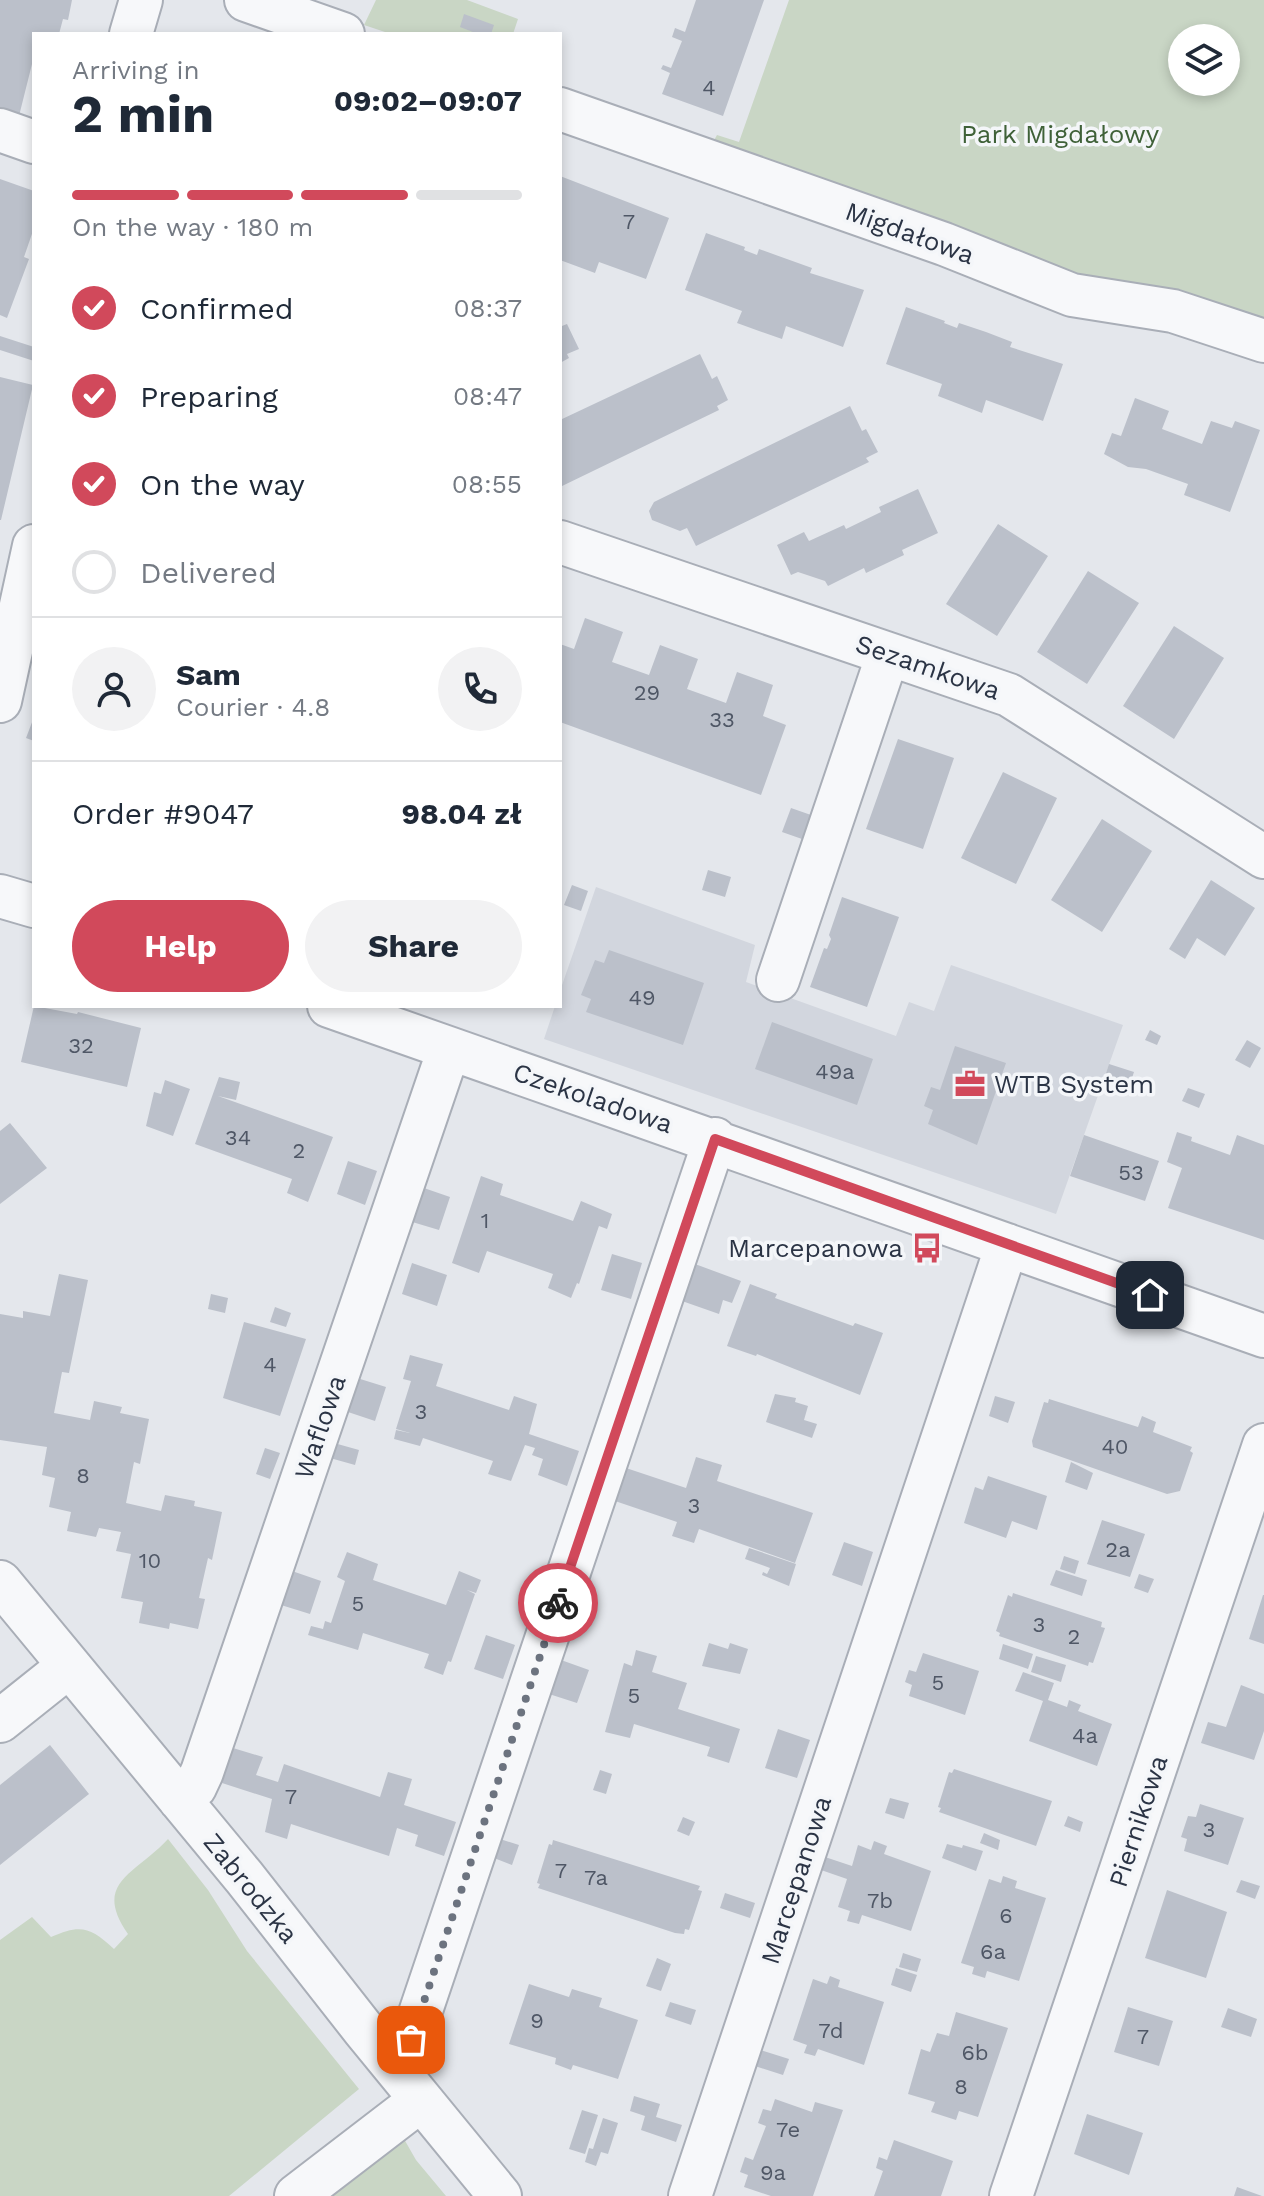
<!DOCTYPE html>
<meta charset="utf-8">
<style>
:root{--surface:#fff;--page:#f2f2f3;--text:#1f2937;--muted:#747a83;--line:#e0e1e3;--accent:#d1495b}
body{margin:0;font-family:"Work Sans",sans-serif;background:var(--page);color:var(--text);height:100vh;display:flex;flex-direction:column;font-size:30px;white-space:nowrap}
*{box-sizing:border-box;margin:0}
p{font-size:26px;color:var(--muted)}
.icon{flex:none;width:44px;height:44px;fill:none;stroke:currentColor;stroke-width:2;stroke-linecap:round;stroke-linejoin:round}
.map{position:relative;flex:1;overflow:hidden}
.details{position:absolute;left:32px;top:32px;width:530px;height:976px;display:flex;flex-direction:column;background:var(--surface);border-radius:0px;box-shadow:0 4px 12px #0003}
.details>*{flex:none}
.buttons{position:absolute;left:1168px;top:24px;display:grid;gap:16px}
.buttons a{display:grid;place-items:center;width:72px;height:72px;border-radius:50%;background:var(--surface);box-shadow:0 4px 12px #0003;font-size:40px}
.pin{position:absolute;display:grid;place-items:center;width:68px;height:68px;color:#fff;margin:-34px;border-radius:16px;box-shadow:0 4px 12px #0006}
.courier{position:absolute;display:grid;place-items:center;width:80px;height:80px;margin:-40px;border:6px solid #d1495b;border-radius:50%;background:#fff;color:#222;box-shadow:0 2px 10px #0007}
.overview em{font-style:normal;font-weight:700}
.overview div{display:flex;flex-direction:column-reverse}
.overview{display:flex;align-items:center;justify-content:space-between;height:136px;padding:0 40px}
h1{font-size:52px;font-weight:700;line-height:60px}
.bar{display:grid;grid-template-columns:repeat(4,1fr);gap:12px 8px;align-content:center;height:96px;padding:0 40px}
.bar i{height:10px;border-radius:6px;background:var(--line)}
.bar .on{background:var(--accent)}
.bar p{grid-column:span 4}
.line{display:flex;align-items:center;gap:20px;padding:0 40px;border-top:2px solid var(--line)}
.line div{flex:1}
.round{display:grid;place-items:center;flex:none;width:84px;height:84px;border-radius:42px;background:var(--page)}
ol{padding:0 40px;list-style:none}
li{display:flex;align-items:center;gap:24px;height:88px}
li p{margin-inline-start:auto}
li .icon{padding:8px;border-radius:50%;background:var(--accent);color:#fff;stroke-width:4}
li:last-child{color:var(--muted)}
li i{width:44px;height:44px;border:4px solid var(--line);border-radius:50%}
.primary-button{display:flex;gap:16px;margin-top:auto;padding:16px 40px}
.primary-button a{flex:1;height:92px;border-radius:48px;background:var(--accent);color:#fff;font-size:32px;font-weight:700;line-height:92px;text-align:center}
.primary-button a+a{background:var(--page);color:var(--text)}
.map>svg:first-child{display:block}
</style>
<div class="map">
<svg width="1264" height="2196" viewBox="0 0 1264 2196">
<rect width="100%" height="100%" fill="#e4e7ec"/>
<!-- built -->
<path fill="#d2d6de" d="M596,887L755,945L746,982L896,1036L909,1002L934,1011L951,965L1123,1025L1056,1214L544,1039L555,1006H560V991Z"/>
<!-- green -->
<path fill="#c9d6c5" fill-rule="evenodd" d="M376,0H467L518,19L513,34H391L364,25Z
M789,0H1264V323L1104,287L712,144L717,135L739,142ZM1182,38H1226V82H1182Z
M168,1839L208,1890L247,1951L359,2089L229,2196H0V1940L32,1917L51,1937C81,1924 90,1927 114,1949L128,1934C92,1882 135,1875 168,1839Z
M400,2132L416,2160L446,2196H327Z"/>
<!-- building -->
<path fill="#bbc0ca" d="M0,0H72L68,20L63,19L59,34L40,32L39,34H34V56L19,116L0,111Z
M696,0H764L723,116L662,94L670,73L661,69L663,65L671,68L682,41L672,37L675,28L685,32Z
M464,14L494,25L491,34H478L460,27Z
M560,176L669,218L646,279L599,262L595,273L560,260Z
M0,179L34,191V228L24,257L29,259L7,318L0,315Z
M706,233L745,247L744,250L757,255L759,249L812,268L810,273L864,290L843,347L786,326L782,339L759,331L737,323L742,311L685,290Z
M906,307L945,321L944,323L957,328L959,323L986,332L1012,342L1010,347L1063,364L1043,421L986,400L982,413L938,396L942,384L886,364Z
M560,322L562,326L567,324L579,349L567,354L569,358L560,363Z
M0,336L34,347V361L0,350Z
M700,354L712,379L717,376L728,400L717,406L719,410L560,487V420Z
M0,377L33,385L1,520H0Z
M1135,398L1169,411L1162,429L1202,444L1211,421L1232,428L1235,421L1260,430L1230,512L1184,495L1188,484L1146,469L1128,467L1104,454L1112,433L1121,436Z
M850,406L862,431L866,429L878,452L866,458L869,462L696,546L687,528L680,531L652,520L649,511L654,502Z
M918,489L938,533L902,550L904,555L866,573L864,568L828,586L825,581L798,572L791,575L777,545L804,532L809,541L844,525L846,529L881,512L879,507Z
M998,524L1048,556L997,636L946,604Z
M1088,571L1139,603L1087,684L1037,652Z
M585,618L623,632L612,662L649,675L660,645L698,659L687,689L726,703L737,672L773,685L763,716L786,725L761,795L560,722V644L574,649Z
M1174,626L1224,658L1174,739L1123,706Z
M34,717V741L26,738Z
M898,739L954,758L923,849L866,829Z
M1003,772L1057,798L1016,884L961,858Z
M791,808L811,815L802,839L782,832Z
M1102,819L1152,851L1102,932L1051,900Z
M708,870L731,877L725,897L702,890Z
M1211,880L1255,908L1225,956L1197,938L1185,959L1169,949Z
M572,885L588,891L581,911L564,905Z
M842,897L899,917L867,1007L810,987L824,948L827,949L831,939L829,935Z
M609,950L704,983L683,1045L586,1012L591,999L581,995L595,960L604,963Z
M34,1006L77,1014L78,1012L141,1028L127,1087L21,1062Z
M772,1022L873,1059L857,1105L755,1069Z
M1150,1030L1161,1036L1157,1045L1145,1040Z
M1247,1040L1261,1048L1250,1068L1235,1060Z
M955,1046L1006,1063L977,1145L928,1124L933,1110L924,1106L931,1087L940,1090Z
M1109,1064L1134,1072L1128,1090L1103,1082Z
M219,1077L240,1082L236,1100L218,1096L333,1137L308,1202L287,1193L292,1179L195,1144Z
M165,1080L190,1089L173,1136L146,1126L154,1092L161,1094Z
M1188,1088L1205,1094L1199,1108L1182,1101Z
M10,1123L47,1168L0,1204V1131Z
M1177,1132L1192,1137L1191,1141L1230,1155L1237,1135L1264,1145V1240L1168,1208L1182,1168L1167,1162Z
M1084,1135L1159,1161L1145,1201L1070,1176Z
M348,1161L377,1171L365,1205L337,1194Z
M481,1176L503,1184L500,1195L573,1221L581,1201L612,1214L607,1229L599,1226L579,1284L577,1283L571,1298L548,1288L553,1274L487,1251L479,1273L452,1263Z
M421,1187L450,1197L439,1230L409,1221Z
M612,1254L642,1263L631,1299L601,1290Z
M412,1263L447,1275L437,1306L402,1294Z
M695,1264L741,1281L732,1303L723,1300L719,1314L682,1301Z
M59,1274L88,1280L69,1373L62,1372L54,1413L90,1420L94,1401L122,1407L120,1413L149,1419L140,1464L134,1462L126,1503L161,1511L165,1495L195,1501L194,1506L222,1512L212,1560L208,1558L199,1598L205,1599L198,1629L170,1623L169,1629L139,1623L143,1602L121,1598L131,1554L116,1551L121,1532L99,1528L96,1537L67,1531L71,1512L49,1507L55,1478L42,1475L47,1447L0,1440V1314L23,1318V1311L50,1316Z
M750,1284L777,1294L775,1298L853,1326L855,1323L883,1333L860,1395L757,1354L756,1356L727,1346Z
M211,1294L228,1298L225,1313L208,1309Z
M275,1307L291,1313L286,1327L270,1322Z
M244,1322L306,1339L280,1416L223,1398Z
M410,1355L443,1364L436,1386L509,1410L514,1396L537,1404L529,1434L579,1451L567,1486L538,1475L543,1459L532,1455L535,1448L525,1445L511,1481L488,1474L493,1461L423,1438L420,1446L394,1439L396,1430L410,1433L396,1429L411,1381L403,1379Z
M357,1378L386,1387L375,1421L345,1411Z
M775,1394L796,1398L795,1402L808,1406L804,1420L817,1424L812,1438L766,1422Z
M995,1396L1015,1402L1008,1423L989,1416Z
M1049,1399L1138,1427L1142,1416L1156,1422L1153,1432L1192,1447L1190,1451L1193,1453L1180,1491L1167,1494L1033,1447L1032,1441L1044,1402L1048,1403Z
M334,1443L359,1450L355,1465L330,1458Z
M265,1448L280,1453L270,1479L256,1474Z
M696,1457L722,1465L717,1481L813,1513L795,1563L699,1529L694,1543L672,1536L677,1522L615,1501L626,1468L686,1488Z
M1071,1462L1093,1473L1087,1490L1065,1482Z
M988,1476L1047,1496L1037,1530L1012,1521L1006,1538L964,1523L975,1487L983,1490Z
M1102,1520L1145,1534L1130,1577L1087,1564Z
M844,1542L873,1552L862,1586L832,1575Z
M749,1548L796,1564L789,1586L762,1575L763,1572L767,1574L770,1568L745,1559Z
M347,1552L378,1564L373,1580L446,1605L459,1571L481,1580L476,1593L467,1590L475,1594L451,1662L448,1661L443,1675L424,1668L429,1654L363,1633L358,1650L308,1635L311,1626L323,1629L325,1621L331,1623L345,1581L337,1577Z
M1064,1556L1079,1561L1075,1574L1060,1569Z
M1056,1570L1087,1580L1082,1596L1050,1585Z
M292,1571L321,1581L310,1614L281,1605Z
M1139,1574L1154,1579L1148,1593L1134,1588Z
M1013,1593L1102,1622L1101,1627L1105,1628L1093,1663L1089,1662L1088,1666L999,1636L1000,1633L996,1631L1008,1595L1012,1597Z
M1263,1595H1264V1644L1249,1639Z
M486,1635L515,1645L503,1679L474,1669Z
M709,1643L728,1649L730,1643L748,1649L740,1674L702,1666Z
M1003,1644L1033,1654L1028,1669L999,1659Z
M636,1650L657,1656L652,1672L687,1683L678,1709L740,1729L729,1763L707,1756L710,1747L634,1724L630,1738L605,1732L624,1663L632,1666Z
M923,1653L979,1671L965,1715L909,1696L912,1685L905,1682L909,1670L916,1672Z
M1036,1656L1066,1665L1061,1682L1031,1672Z
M561,1660L589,1670L577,1703L549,1694Z
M1023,1672L1054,1683L1048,1700L1067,1707L1069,1700L1081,1705L1078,1711L1112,1724L1097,1766L1029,1741L1043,1701L1015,1691Z
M1241,1685L1264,1694V1731L1254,1760L1201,1743L1208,1722L1226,1727Z
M778,1729L810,1740L797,1778L765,1768Z
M50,1745L89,1794L0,1865V1785Z
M233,1748L263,1757L256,1775L278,1782L284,1764L380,1797L388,1772L412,1779L404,1805L456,1822L444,1856L415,1846L418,1835L397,1828L389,1856L291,1824L287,1839L265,1832L272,1799L222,1783Z
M954,1769L1052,1801L1036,1846L939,1812L941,1808L938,1807L949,1772L952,1773Z
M600,1770L612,1774L606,1794L593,1790Z
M890,1798L909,1803L904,1819L885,1813Z
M1200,1804L1244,1818L1228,1865L1184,1851L1187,1839L1181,1837L1188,1816L1196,1817Z
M1068,1816L1083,1822L1080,1832L1064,1826Z
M683,1817L695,1822L689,1836L677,1831Z
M984,1833L1000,1840L998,1850L980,1843Z
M500,1839L519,1845L512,1865L494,1858Z
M553,1840L700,1886L698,1890L702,1891L689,1930L685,1929L684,1934L675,1933L538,1888L540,1884L537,1883L549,1844L552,1845Z
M874,1841L887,1846L884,1854L931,1871L911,1931L862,1915L859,1924L847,1921L850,1911L838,1907L847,1879L821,1870L825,1857L852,1866L858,1845L871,1850Z
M947,1844L962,1848L963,1845L983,1851L976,1871L942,1858Z
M1003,1876L1017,1881L1015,1888L1046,1898L1019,1981L987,1971L985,1978L972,1974L974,1967L961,1963L989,1879L1001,1883Z
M1241,1880L1260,1886L1255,1899L1236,1892Z
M1167,1890L1227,1912L1206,1978L1145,1958Z
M725,1893L755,1903L750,1918L720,1908Z
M903,1953L921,1959L917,1972L899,1967Z
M657,1958L671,1964L661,1991L646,1986Z
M896,1968L917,1975L911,1992L891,1985Z
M830,1976L840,1980L838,1987L884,2002L864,2065L818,2049L815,2056L804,2053L807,2045L793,2040L813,1979L827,1984Z
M529,1984L569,1997L572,1989L602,1998L599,2007L638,2020L618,2079L573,2065L571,2070L555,2064L556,2058L509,2044Z
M670,2002L696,2010L691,2025L665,2016Z
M1128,2007L1173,2021L1159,2066L1114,2052Z
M1228,2008L1257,2019L1251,2037L1221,2027Z
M956,2012L1008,2028L978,2117L959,2111L956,2120L931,2112L935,2102L908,2094L921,2049L930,2052L937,2033L949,2036Z
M760,2050L789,2059L783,2075L755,2066Z
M634,2096L660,2104L656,2117L682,2125L676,2142L641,2130L645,2116L630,2111Z
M775,2099L812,2112L815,2102L843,2110L813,2196H771L744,2187L748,2175L740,2172L745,2157L753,2160L766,2126L758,2123L763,2109L771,2111Z
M582,2110L598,2115L585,2154L569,2149Z
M1087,2114L1143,2133L1129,2175L1074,2154Z
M603,2118L618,2123L608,2154L601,2152L596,2166L585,2162L589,2148L593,2149Z
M894,2140L953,2161L941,2196H874L883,2171L876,2168L879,2157L887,2160Z
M1237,2187L1262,2196H1234Z"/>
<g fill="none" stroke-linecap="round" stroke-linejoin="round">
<!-- minor casing -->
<g stroke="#a9aeb7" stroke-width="46">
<path id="minor" d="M246,0L343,34
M131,34L141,0
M560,109L944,244L1072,295L1173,311L1264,341
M0,130L34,142
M560,542L1009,695L1264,857
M0,701L34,546
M0,896L34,906
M778,980L888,654
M329,1006C641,1115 952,1226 1264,1336
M0,1582L244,1877L364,2030L500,2196
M0,1721L69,1666
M180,1800L195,1787L202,1772L449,1049
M391,2063L411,2040L715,1139
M296,2196L421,2100
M690,2196L1007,1245
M1011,2196L1264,1445"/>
</g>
<!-- minor -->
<use href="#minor" stroke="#f7f8fa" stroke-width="42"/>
</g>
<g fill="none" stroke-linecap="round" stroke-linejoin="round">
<!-- done -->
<path stroke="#6c737f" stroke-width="8" stroke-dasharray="0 14.4" d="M411,2040L558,1603"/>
<!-- route -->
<path stroke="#d1495b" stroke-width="10" d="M558,1603L715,1139L1150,1295"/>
</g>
<!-- icons -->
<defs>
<g id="office-bare" transform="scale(2.4)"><path d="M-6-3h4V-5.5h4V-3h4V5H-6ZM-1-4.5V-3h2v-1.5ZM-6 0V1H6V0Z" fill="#d1495b" stroke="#f4f6f9" stroke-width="2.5" paint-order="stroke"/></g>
<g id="bus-bare" transform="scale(2.4)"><path d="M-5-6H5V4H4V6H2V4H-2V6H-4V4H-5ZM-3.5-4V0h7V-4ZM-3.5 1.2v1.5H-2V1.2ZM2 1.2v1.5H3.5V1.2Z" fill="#d1495b" stroke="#f4f6f9" stroke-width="2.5" paint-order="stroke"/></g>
</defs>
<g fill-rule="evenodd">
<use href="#office-bare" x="970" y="1084"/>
<use href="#bus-bare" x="927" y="1248"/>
</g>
<g text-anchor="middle" stroke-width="7" stroke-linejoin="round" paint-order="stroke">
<!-- number labels -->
<g font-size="22" fill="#4f5766">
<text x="709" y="95">4</text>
<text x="629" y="229">7</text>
<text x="647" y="700">29</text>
<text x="722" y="727">33</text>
<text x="642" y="1005">49</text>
<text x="81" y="1053">32</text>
<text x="835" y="1079">49a</text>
<text x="238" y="1145">34</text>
<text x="299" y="1158">2</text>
<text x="1131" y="1180">53</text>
<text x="485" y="1228">1</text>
<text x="270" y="1372">4</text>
<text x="421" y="1419">3</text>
<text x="1115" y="1454">40</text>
<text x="83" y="1483">8</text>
<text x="694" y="1513">3</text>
<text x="1118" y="1557">2a</text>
<text x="150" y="1568">10</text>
<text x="358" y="1611">5</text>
<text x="1039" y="1632">3</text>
<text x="1074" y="1644">2</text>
<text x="938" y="1690">5</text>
<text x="634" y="1703">5</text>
<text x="1085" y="1743">4a</text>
<text x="291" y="1804">7</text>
<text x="1209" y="1837">3</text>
<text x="561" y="1878">7</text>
<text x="596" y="1885">7a</text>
<text x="880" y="1908">7b</text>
<text x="1006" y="1923">6</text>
<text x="993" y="1959">6a</text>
<text x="537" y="2028">9</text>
<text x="831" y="2038">7d</text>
<text x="1143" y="2044">7</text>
<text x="975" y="2060">6b</text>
<text x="961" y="2094">8</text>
<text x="788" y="2137">7e</text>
<text x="773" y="2180">9a</text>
</g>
<!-- park labels -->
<g font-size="26" fill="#3f6138" stroke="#f4f6f9">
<text x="1060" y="143">Park Migdałowy</text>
</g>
<!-- street labels -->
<g font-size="26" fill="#2b3445" stroke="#f4f6f9">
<text transform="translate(910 233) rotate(20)" y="9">Migdałowa</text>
<text transform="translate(928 667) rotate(19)" y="9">Sezamkowa</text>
<text transform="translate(593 1098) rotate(19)" y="9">Czekoladowa</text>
<text transform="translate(320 1427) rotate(-71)" y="9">Waflowa</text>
<text transform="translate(1138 1821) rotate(-72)" y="9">Piernikowa</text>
<text transform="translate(796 1880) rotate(-72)" y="9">Marcepanowa</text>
<text transform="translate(251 1888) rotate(51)" y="9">Zabrodzka</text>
</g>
<!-- poi labels -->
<g font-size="26" fill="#2b3445" stroke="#f4f6f9" text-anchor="start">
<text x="994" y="1093">WTB System</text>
<text x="903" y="1257" text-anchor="end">Marcepanowa</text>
</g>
</g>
</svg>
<div class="buttons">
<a><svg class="icon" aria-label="layers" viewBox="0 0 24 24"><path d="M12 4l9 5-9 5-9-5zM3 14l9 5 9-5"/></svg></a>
</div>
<div class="pin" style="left:411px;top:2040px;background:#ea580c"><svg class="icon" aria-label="bag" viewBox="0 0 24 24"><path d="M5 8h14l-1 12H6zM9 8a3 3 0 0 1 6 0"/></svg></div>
<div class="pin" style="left:1150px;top:1295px;background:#1f2937"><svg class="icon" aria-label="home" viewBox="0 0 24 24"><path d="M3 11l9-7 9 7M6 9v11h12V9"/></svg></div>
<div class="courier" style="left:558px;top:1603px"><svg class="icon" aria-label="bike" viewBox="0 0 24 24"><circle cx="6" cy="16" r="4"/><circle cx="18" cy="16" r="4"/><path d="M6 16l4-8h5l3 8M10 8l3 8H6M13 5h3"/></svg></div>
<section class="details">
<div class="overview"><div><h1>2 min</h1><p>Arriving in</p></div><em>09:02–09:07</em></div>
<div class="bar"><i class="on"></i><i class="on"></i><i class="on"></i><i></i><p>On the way · 180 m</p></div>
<ol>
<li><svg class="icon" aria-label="check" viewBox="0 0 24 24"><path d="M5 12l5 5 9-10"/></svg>Confirmed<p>08:37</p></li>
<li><svg class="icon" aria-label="check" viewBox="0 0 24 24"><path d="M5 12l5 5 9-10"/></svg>Preparing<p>08:47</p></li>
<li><svg class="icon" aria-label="check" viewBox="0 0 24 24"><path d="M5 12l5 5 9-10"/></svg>On the way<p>08:55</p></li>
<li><i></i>Delivered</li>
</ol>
<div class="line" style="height:144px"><a class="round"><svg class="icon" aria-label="person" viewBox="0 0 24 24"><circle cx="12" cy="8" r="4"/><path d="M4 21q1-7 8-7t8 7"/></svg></a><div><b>Sam</b><p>Courier · 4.8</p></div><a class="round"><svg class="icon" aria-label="phone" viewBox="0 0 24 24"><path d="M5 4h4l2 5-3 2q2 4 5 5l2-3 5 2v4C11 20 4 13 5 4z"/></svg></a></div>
<div class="line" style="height:104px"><div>Order #9047</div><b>98.04 zł</b></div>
<div class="primary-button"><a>Help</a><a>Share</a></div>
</section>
</div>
